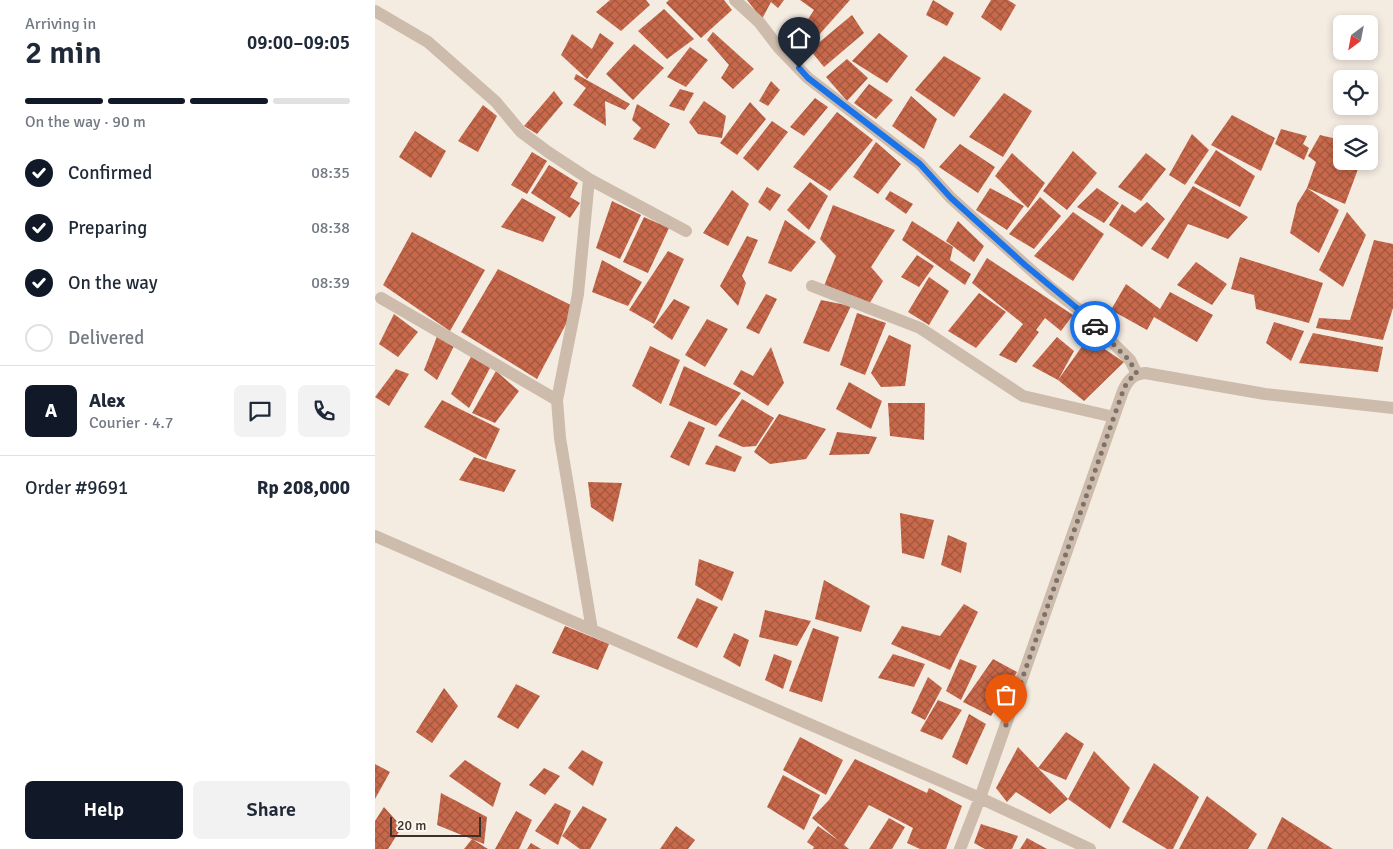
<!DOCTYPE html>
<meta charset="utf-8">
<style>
:root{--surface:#fff;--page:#f2f2f3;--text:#1f2937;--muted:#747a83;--line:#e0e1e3;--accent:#111827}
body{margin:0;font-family:Signika,sans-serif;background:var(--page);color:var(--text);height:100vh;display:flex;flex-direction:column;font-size:19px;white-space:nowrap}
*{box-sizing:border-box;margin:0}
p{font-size:16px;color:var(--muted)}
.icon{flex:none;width:28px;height:28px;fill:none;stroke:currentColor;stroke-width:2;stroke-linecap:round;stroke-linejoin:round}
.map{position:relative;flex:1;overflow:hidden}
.sheet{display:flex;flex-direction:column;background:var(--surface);width:375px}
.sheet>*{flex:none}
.needle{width:32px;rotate:212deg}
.fabs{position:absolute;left:958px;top:15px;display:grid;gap:10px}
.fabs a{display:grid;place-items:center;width:45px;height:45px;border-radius:8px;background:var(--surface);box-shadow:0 2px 8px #0003;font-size:25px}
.scale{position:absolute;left:15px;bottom:12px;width:91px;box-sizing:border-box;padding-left:5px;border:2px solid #3b302b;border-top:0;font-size:14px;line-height:18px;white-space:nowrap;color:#3b302b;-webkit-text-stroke:4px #fbf5ee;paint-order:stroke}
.pin{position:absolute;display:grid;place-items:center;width:42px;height:42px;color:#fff;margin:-51px -21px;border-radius:50% 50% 50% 0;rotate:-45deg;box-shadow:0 0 5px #0007}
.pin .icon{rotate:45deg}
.courier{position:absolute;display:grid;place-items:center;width:50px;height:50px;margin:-25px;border:4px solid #1a73e8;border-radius:50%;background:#fff;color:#222;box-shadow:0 1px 6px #0007}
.summary em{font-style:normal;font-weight:600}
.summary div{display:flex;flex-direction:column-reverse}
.summary{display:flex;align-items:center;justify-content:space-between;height:85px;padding:0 25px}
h1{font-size:32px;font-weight:600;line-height:38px}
.bar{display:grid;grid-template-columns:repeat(4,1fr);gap:8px 5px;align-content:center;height:60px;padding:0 25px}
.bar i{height:6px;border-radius:4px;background:var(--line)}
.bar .current{background:var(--accent)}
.bar p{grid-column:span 4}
.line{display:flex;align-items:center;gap:12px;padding:0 25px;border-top:1px solid var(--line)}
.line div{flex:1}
.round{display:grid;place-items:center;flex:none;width:52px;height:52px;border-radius:8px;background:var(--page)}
ol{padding:0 25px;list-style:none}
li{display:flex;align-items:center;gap:15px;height:55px}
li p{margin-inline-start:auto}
li .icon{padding:5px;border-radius:50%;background:var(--accent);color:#fff;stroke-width:4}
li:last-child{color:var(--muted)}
li i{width:28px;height:28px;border:2px solid var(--line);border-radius:50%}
.action{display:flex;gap:10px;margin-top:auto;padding:10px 25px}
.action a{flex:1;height:58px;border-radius:8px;background:var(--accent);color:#fff;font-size:20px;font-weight:600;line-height:58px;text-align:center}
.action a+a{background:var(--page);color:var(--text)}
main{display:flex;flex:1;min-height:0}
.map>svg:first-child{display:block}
</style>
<main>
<section class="sheet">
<div class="summary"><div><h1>2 min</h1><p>Arriving in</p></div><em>09:00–09:05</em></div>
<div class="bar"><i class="current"></i><i class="current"></i><i class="current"></i><i></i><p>On the way · 90 m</p></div>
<ol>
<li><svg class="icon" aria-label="check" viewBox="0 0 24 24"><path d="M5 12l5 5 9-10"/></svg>Confirmed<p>08:35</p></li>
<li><svg class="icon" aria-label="check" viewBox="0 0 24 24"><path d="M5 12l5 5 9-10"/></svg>Preparing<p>08:38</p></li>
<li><svg class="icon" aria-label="check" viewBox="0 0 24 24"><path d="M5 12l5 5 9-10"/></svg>On the way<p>08:39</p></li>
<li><i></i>Delivered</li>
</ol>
<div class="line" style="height:90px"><b class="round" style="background:var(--accent);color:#fff">A</b><div><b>Alex</b><p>Courier · 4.7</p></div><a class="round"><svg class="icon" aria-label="chat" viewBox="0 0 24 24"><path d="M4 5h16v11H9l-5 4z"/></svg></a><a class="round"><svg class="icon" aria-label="phone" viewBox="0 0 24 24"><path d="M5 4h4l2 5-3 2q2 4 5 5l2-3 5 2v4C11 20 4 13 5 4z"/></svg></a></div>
<div class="line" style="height:65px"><div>Order #9691</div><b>Rp 208,000</b></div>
<div class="action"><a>Help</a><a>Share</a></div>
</section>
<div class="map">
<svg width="1018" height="849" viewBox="0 0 1018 849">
<defs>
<pattern id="building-cross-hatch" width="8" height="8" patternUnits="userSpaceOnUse" patternTransform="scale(1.25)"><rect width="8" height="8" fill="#c8694b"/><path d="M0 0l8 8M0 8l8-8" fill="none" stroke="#a4573f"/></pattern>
</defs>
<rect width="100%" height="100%" fill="#f4ebe1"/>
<!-- building -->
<path fill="url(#building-cross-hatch)" d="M235,0H271L275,5L246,31L221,12Z
M294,0H349L357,10L326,38L291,3Z
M372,0H409L403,8L396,2L387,19Z
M425,0H475L427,54L415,47L439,10Z
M558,0L579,13L572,26L551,15Z
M616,0H633L641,5L626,31L606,17Z
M289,9L319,39L292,59L263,31Z
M477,15L489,33L449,67L435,50Z
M338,32L379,69L358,89L346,78L354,65L332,40Z
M225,33L239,43L212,79L186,55L197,34L217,49Z
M504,33L533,56L512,83L477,61Z
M259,44L289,68L258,100L231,74Z
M315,47L333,60L311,87L292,77Z
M569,56L606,78L579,117L540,90Z
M472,59L493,78L472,101L451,77Z
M201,74L255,104L250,110L230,101L231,126L198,105L211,88L199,79Z
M396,81L405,90L393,106L384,101Z
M494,84L518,100L501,119L479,103Z
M305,89L319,93L309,111L294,106Z
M179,91L188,103L162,134L149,126Z
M629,93L657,111L628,157L594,137Z
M536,96L562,119L549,149L517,126Z
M440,98L453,107L429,136L415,127Z
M329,101L351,116L347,138L323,134L314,122Z
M375,102L391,119L362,155L345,143Z
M262,104L295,124L280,149L258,139L266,128L257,120Z
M108,105L122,116L103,152L83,141Z
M462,112L498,140L455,191L418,167Z
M857,115L900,138L886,171L836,145Z
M397,121L413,132L383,171L368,158Z
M906,129L932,136L928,144L934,148L929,160L900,144Z
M40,131L71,151L56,178L24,157Z
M817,134L834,150L810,185L794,175Z
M945,135L966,140V161H986L970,204L932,188L964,210L944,253L915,233L922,204L932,188L941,162L933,156Z
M501,142L526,164L503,194L478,177Z
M585,144L620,167L603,193L564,167Z
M841,150L880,176L865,207L819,183Z
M698,151L722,173L692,210L668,191Z
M157,152L172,161L152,194L136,185Z
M637,153L670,183L653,208L620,176Z
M771,153L791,169L766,201L743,187Z
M174,165L203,183L195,197L205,203L195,218L156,193Z
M435,182L453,196L434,230L412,210Z
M818,186L873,217L853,239L813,224L793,259L776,249Z
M392,187L406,195L395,211L383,202Z
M615,188L649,206L632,230L601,210Z
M722,188L744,203L729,223L702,207Z
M357,190L374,204L353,246L328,233Z
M515,191L538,204L531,214L510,199Z
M665,197L686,216L659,249L634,234Z
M147,198L181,217L168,242L126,227Z
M237,201L266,215L245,259L221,248Z
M772,202L790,219L767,247L734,225L747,204L760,213Z
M458,205L520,230L496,267L508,281L493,306L449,286L461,256L445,239Z
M698,212L729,234L698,281L659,256Z
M972,212L991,235L968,287L944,270Z
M269,217L294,228L273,273L248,262Z
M410,220L441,242L416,272L393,263Z
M537,221L578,247L575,260L596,274L590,285L527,240Z
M583,221L609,246L599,262L571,241Z
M37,232L110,270L75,331L8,285Z
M372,236L383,240L367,276L371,283L363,306L345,286Z
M999,240L1018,244V308L1008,340L941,328L944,318L975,320Z
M293,251L309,259L279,324L254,310Z
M542,255L559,266L544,287L526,277Z
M865,257L948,283L934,323L881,309L879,295L856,289Z
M612,258L698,315L686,331L670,318L661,330L664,332L641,363L624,355L648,324L597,283Z
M227,260L267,282L253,306L217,292Z
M821,262L852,284L837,305L802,285Z
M123,269L200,307L162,379L86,332Z
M554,277L574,291L554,325L533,312Z
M751,284L785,309L795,292L838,315L822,342L779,317L772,330L736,310Z
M604,293L631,312L601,348L573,331Z
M391,294L402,299L384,334L371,328Z
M299,299L315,307L297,340L278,327Z
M446,300L476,306L454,352L428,343Z
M482,313L511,323L490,375L465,365Z
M19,314L43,332L23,357L4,344Z
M332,319L353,329L330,367L310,355Z
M899,322L929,331L916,361L891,343Z
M938,333L1008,347L1003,372L924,363Z
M63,334L80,344L62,380L49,370Z
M514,335L536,345L530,386L506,387L496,373Z
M682,337L699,351L683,380L657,366Z
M713,338L749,362L709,401L683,380Z
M275,346L305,360L286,404L257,386Z
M396,347L409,383L393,406L358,384L366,370L378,376Z
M97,355L115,368L94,408L76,394Z
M309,366L366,393L341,426L294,405Z
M21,369L34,374L14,406L0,397Z
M121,371L144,391L120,423L97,413Z
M474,382L507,401L496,429L461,409Z
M367,399L399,418L381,446L368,447L343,436Z
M67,400L125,429L111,459L49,427Z
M513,403H550L549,440L515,436Z
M404,414L451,429L431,459L395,464L379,452Z
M314,421L330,428L314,466L295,457Z
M462,432L502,437L494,454L454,455Z
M341,445L367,457L360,472L330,464Z
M99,457L141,470L129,492L84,480Z
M213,482L247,483L238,522L216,507Z
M525,513L559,520L549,559L527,553Z
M573,535L592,543L586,573L566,565Z
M324,559L359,572L347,601L320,585Z
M449,580L495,606L486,632L440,619Z
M322,598L343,607L322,648L302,638Z
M589,604L603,612L575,670L516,644L527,626L565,636Z
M390,610L436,621L422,646L384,637Z
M190,626L234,644L223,670L177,653Z
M438,628L464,637L447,702L414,691Z
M359,633L374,640L365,667L348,657Z
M399,654L417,661L408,689L390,680Z
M518,654L550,664L539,687L503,678Z
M585,659L602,666L586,700L571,691Z
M618,659L642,672L616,716L588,702Z
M553,677L567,688L550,720L536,713Z
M141,684L165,696L143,729L122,717Z
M69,688L83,706L57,743L41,732Z
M563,700L587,710L567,740L545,731Z
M594,714L611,724L592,765L577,757Z
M691,732L709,744L691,780L663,768L693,799L675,814L641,792L632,802L621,788L643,747L663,768Z
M425,737L468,760L451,795L408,770Z
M207,750L228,762L218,786L193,768Z
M719,751L755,788L735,829L693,799Z
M480,759L552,793L554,788L587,806L571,849H545L532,843L538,828L494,805L469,845L474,849H438L439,847L432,842L443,826L464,841L437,818L454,800Z
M90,760L126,783L118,807L74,776Z
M779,763L824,797L798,849H792L747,822Z
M0,764L15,772L0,799Z
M169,768L185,776L170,795L154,785Z
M408,775L445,795L429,830L392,807Z
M66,793L112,817L109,844L62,825Z
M832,796L882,834L873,849H804Z
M180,803L196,811L183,845L160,831Z
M208,806L232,819L215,849H205L187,836Z
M9,807L27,827L13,849H0V821Z
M141,811L157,820L144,849H120Z
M907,817L958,849H892Z
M514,818L530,827L517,849H494Z
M606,824L643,836L637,849H610L599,843Z
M301,826L320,840L313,849H285Z
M652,838L672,849H645Z
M97,839L113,849H89Z
M156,843L166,849H152Z"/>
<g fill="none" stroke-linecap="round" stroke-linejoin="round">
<!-- minor -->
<path stroke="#cdbbac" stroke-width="12" d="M360,0L384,22L404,48L433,78L545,164L576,198L676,288L703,309L731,336L755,360L762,374
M0,11L53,42L121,102L146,132L173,152L214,179
M437,286L545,328L648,396L739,417
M6,298L182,400
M0,536L605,798L715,849
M217,630L185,438L182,400L203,294L214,179L311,231
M585,849L605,798L748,391C753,380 758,374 770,373L890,394L1018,408"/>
</g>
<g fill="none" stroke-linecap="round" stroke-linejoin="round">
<!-- done -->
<path stroke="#7c716b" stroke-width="5" stroke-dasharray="0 9" d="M631,725L748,391C751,383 755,378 762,374L754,360L720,326"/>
<!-- route -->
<path stroke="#1a73e8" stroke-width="6" d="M424,68L433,78L545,164L576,198L650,265L703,309L720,326"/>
</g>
</svg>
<div class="fabs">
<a><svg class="needle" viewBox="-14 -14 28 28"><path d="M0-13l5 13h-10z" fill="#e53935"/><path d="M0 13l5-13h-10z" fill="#747a83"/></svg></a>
<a><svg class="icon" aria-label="locate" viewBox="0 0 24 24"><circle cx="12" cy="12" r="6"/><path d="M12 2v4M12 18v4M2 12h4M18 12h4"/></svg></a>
<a><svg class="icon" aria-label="layers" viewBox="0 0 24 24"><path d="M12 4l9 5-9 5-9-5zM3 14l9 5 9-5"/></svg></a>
</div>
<div class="scale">20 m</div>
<div class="pin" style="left:631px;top:725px;background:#ea580c"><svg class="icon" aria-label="bag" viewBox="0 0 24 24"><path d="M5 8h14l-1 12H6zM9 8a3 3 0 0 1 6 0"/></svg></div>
<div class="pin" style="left:424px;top:68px;background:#1f2937"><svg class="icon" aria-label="home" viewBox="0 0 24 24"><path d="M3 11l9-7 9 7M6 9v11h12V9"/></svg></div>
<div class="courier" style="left:720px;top:326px"><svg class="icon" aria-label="car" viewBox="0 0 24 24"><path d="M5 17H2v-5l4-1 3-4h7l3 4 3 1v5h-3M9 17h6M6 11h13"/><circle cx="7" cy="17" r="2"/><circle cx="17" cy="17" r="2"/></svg></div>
</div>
</main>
